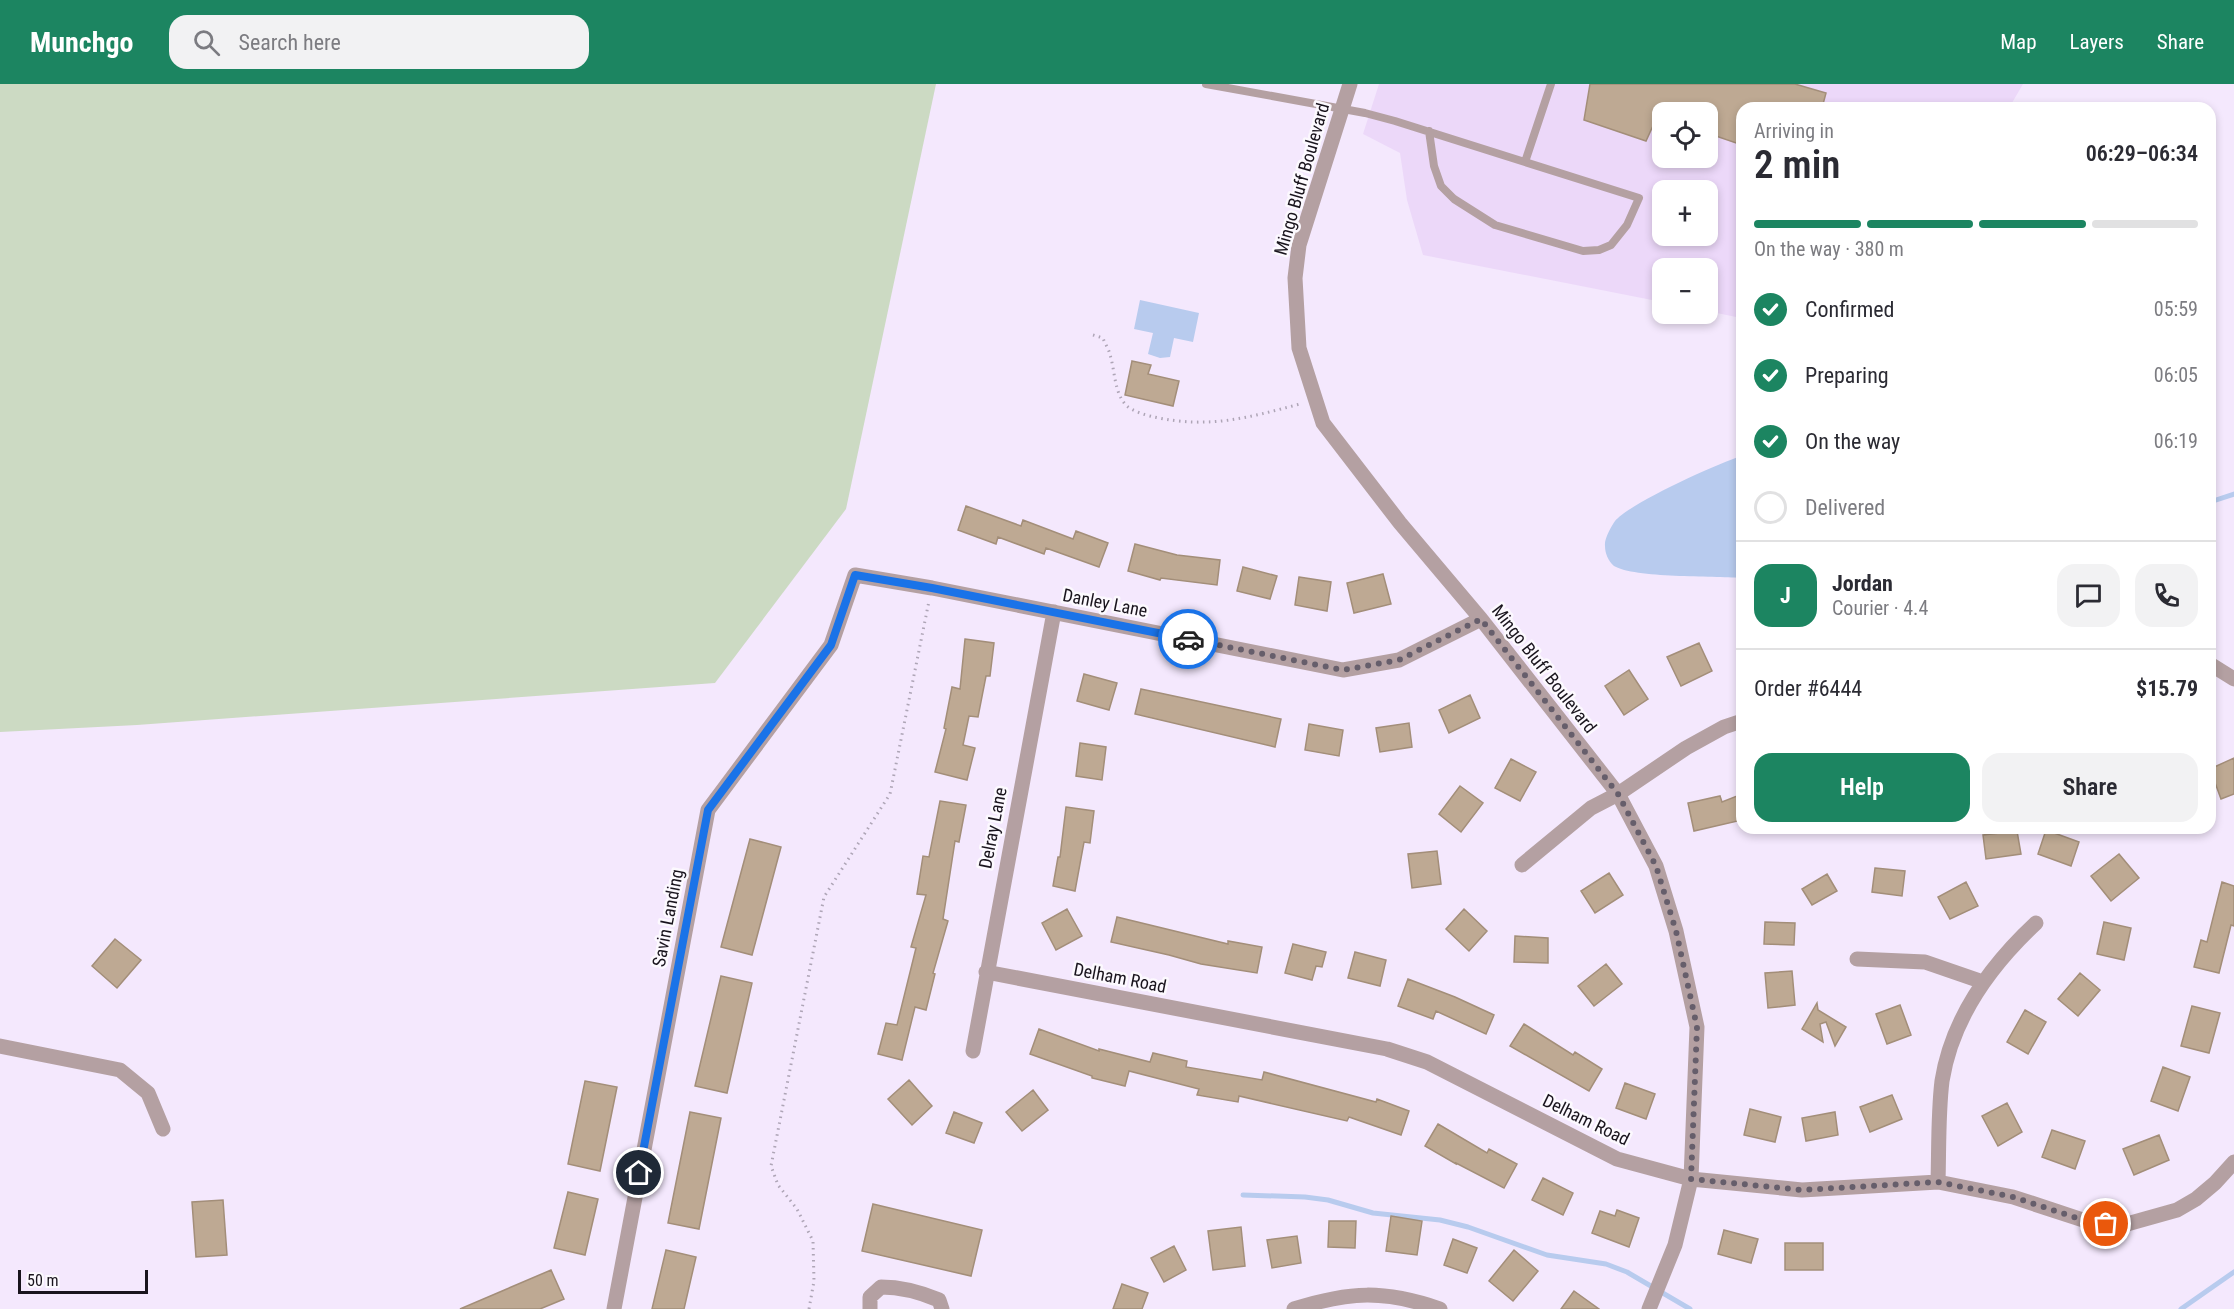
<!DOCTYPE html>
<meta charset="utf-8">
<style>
:root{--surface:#fff;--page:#f2f2f3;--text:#2b2b33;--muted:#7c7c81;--line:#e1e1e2;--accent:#1c8561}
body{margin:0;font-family:"Roboto Condensed",sans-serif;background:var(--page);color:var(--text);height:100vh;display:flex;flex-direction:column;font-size:22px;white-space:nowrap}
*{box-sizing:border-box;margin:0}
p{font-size:20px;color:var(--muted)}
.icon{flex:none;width:33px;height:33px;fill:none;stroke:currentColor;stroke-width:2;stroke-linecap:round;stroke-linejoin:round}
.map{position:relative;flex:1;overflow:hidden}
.drawer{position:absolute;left:1736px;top:18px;width:480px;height:732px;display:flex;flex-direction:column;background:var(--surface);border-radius:18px;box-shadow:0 3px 9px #0003}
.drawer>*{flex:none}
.controls{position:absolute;left:1652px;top:18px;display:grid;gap:12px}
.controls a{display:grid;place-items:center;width:66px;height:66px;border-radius:12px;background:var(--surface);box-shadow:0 3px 9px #0003;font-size:30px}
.scale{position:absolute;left:18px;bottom:15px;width:130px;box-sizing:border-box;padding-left:6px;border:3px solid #19141d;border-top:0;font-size:16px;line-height:21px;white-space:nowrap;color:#19141d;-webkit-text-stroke:4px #fcf9fe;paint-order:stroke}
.pin{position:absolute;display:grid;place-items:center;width:51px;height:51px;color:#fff;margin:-26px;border:3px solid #fff;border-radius:50%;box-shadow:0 2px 6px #0007}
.courier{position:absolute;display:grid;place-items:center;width:60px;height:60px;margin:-30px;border:4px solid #1a73e8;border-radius:50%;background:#fff;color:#222;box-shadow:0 2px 8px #0007}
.overview em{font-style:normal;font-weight:600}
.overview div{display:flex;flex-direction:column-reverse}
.overview{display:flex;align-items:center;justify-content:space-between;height:102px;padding:0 18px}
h1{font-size:39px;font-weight:600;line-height:45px}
.bar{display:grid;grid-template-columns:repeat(4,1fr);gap:9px 6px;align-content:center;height:72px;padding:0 18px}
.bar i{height:8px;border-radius:4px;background:var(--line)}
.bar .current{background:var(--accent)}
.bar p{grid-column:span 4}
.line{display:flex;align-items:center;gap:15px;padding:0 18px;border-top:2px solid var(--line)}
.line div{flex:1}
.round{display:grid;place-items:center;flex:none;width:63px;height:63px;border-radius:18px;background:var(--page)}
ol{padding:0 18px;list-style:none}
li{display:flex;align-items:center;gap:18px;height:66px}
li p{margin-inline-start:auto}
li .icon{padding:6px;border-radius:50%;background:var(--accent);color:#fff;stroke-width:4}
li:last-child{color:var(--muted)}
li i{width:33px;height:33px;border:3px solid var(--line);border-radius:50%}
.button{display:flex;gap:12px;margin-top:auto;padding:12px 18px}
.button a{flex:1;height:69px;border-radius:18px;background:var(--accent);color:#fff;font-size:24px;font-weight:600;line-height:69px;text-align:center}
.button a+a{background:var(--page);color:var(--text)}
header{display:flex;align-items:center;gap:36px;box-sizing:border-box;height:84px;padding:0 30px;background:var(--accent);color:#fff}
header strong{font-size:28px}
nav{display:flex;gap:33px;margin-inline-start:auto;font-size:21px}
.search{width:420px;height:54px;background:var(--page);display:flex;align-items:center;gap:15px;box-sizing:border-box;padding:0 21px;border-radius:18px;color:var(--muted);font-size:22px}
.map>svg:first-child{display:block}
</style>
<header>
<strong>Munchgo</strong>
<div class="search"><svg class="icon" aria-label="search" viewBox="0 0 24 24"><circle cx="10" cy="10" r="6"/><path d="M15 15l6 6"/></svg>Search here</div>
<nav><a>Map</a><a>Layers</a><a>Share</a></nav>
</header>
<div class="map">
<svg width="2234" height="1225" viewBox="0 0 2234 1225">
<rect width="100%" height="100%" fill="#f4e8fd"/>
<!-- built -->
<path fill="#ecd8f9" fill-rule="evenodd" d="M1379,0H2023L2009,24H1742L1741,234L1707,227V184H1662V218L1423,171L1407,116L1400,69L1363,50ZM1662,28H1707V74H1662ZM1662,106H1707V152H1662Z"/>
<!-- green -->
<path fill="#ccdac3" d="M0,0H936L846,425L715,599L137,641L0,648Z"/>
<!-- water -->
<path fill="#b8cbee" d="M1140,216L1199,229L1193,258L1174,254L1170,273L1160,274L1148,270L1153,249L1134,245Z
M1741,372V494C1714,492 1634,494 1614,482C1608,477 1605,469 1605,462C1604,455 1611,443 1615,437C1630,419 1717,380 1741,372Z"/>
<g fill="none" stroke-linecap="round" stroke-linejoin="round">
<!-- stream -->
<path stroke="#b8cbee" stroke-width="5" d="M2210,418L2234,410
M1243,1111L1305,1113L1328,1116L1373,1129L1440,1136L1468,1143L1547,1171L1606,1180L1627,1188L1690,1225
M2181,1225L2234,1188"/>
</g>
<!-- building -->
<path fill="#bea993" stroke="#a38e79" stroke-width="1.5" d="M1590,0H1795L1826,9L1822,24H1742V61L1707,49V28H1662V34L1657,33L1646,57L1584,36Z
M1132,277L1151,281L1148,290L1179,297L1173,322L1125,311Z
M966,422L1021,442L1023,436L1073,455L1076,447L1108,459L1099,483L1046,464L1044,470L998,453L996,460L958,446Z
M1135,460L1177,471L1220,476L1217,501L1161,494L1160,496L1128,487Z
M1243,483L1277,492L1270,515L1237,507Z
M1383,490L1391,520L1354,529L1347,499Z
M1299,493L1331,498L1327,527L1295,521Z
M965,555L994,559L990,592H986L978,633L969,632L963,661L975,664L967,696L935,688L946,645L944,644L952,603L960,605Z
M1699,559L1712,587L1681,602L1667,573Z
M1629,586L1648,615L1624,631L1605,602Z
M1084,590L1117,599L1109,626L1077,617Z
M1141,605L1281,635L1275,663L1135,630Z
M1470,611L1480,634L1449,649L1439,626Z
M1409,639L1412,663L1380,668L1376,644Z
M1309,640L1343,646L1339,672L1305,666Z
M1080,659L1106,663L1102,696L1076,692Z
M2234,674V710L2221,715L2210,685Z
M1511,675L1536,688L1520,717L1495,704Z
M1460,702L1483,719L1461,748L1439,730Z
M1742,710V736L1694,747L1688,719L1720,712L1722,718Z
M940,717L966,721L959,758L955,757L943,835L948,837L933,889L935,890L926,926L915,923L902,976L878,970L886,939L897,941L916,864L911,863L926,811L917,810L923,772L929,773Z
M1066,723L1094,727L1090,759L1084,758L1075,807L1053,802L1058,773H1060Z
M2046,746L2079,758L2071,782L2038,770Z
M2017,747L2021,770L1986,775L1983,751Z
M750,755L781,763L752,871L721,863Z
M1437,767L1441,800L1412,804L1408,770Z
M2119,770L2139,794L2111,817L2091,792Z
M1875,784L1905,787L1902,812L1872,808Z
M1609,789L1623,811L1595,829L1581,807Z
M1827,790L1837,807L1812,821L1802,805Z
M1966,798L1978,822L1950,835L1938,813Z
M2222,798L2234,802V842L2231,841L2219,889L2194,883L2201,856L2207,858Z
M1067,825L1082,852L1056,866L1042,839Z
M1464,825L1487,847L1469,867L1446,845Z
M1117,833L1228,860V857L1262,863L1257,889L1201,880L1169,871L1111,858Z
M1765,838L1795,839L1794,861L1764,860Z
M2104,838L2131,844L2124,876L2097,870Z
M1515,852L1548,854V879L1514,878Z
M115,855L141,876L117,904L92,882Z
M1293,860L1326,868L1322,883L1316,882L1312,896L1285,889Z
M1355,868L1386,876L1380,902L1348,894Z
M1606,880L1622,900L1594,922L1578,902Z
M1792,887L1795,921L1768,924L1765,889Z
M2080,889L2100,906L2078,932L2058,915Z
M721,892L752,899L727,1009L695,1002Z
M1408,895L1455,913L1494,931L1486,950L1436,927L1433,935L1398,922Z
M1817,919L1818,926L1846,943L1835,962L1826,938L1820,940L1823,958L1802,945Z
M1900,921L1911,951L1887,960L1876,930Z
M2192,922L2220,929L2209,969L2181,962Z
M2025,926L2046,938L2028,970L2007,958Z
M1524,940L1573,971L1575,968L1602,985L1589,1007L1510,962Z
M1039,945L1099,967V965L1150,978L1153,969L1187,977L1186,983L1262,996L1264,988L1376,1018L1377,1015L1409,1027L1401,1051L1349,1033L1347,1037L1239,1012L1238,1018L1197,1011L1199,1005L1129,987L1125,1002L1092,994V992L1030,970Z
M2163,983L2190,993L2178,1027L2151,1017Z
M909,996L932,1022L912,1041L888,1015Z
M585,997L617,1003L600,1087L568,1080Z
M1625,999L1655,1010L1646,1035L1616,1024Z
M1033,1006L1048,1026L1022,1047L1006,1028Z
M1892,1011L1902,1035L1870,1048L1860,1023Z
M2007,1019L2022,1048L1998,1062L1982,1032Z
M1750,1025L1781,1033L1775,1058L1744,1051Z
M690,1028L721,1034L699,1145L668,1139Z
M954,1028L982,1039L974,1059L946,1049Z
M1835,1028L1838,1051L1806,1057L1802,1034Z
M1438,1040L1487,1069L1489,1065L1517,1080L1504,1104L1456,1079V1080L1425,1062Z
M2052,1046L2085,1057L2075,1085L2042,1073Z
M2159,1051L2169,1076L2134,1091L2123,1065Z
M1543,1094L1573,1109L1563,1131L1532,1116Z
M568,1108L598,1115L585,1171L554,1164Z
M223,1116L227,1171L196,1173L192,1118Z
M873,1120L982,1146L971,1192L862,1167Z
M1617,1126L1639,1134L1629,1163L1592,1149L1600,1127L1615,1132Z
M1391,1132L1422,1137L1417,1171L1386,1167Z
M1329,1137H1356L1355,1164L1328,1163Z
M1241,1143L1245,1182L1213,1186L1208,1147Z
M1724,1146L1758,1155L1751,1179L1718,1170Z
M1297,1152L1301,1179L1272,1184L1267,1156Z
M1453,1155L1477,1164L1467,1189L1444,1181Z
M1785,1159H1823V1186H1785Z
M1174,1162L1186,1186L1164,1198L1151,1174Z
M666,1166L696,1173L684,1225H652Z
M1514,1166L1538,1187L1513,1217L1489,1197Z
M551,1186L564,1215L540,1225H460Z
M1122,1200L1148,1209L1142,1225H1113Z
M1574,1207L1599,1225H1561Z"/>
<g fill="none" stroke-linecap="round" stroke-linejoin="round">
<!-- path -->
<path stroke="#aea5b6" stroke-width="3" stroke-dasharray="1.5 4.5" stroke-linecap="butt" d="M1093,251L1103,254C1105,260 1109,265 1110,271C1115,286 1114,307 1125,320C1131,327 1145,331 1154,333C1209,345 1247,334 1300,320
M809,1225L814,1197L813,1157L797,1125L778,1101L771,1082L824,813L890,710L929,517"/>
<!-- service -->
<path stroke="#b4a0a2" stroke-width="8" d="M1206,0L1365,29L1395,37L1639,114L1627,141L1611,161L1599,166L1583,167L1495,141L1454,115L1441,102L1434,82L1429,47
M1525,78L1551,0"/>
<!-- minor -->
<path stroke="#b4a0a2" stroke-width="15" d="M1350,0L1299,161L1295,194L1299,264L1323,339L1400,439L1481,535L1618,710L1656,782L1676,847L1697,943L1691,1095L1675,1161L1649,1225
M2210,580L2234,595
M1522,781L1591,724L1618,710L1686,664L1724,643L1742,637
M1857,875L1925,878L1983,898
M986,888L1387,965L1427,978L1617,1075L1691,1095L1802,1106L1938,1098L2013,1113L2089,1138L2127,1140L2177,1126L2196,1115L2215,1099L2234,1078
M0,962L120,986L148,1009L163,1045
M973,967L1054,528
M1938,1098C1939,1065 1938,1030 1942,997C1952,934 1991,881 2036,839
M614,1225L708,726L831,561L855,491L932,504L1343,586L1399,576L1481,535
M870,1225V1213L881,1203C902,1203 920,1208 939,1216L942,1225
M1294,1225C1350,1207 1384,1206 1440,1225"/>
</g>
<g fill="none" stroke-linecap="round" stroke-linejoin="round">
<!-- done -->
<path stroke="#665e6b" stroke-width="6" stroke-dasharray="0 10.8" d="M1188,555L1343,586L1399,576L1481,535L1618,710L1656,782L1676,847L1697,943L1691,1095L1802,1106L1938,1098L2013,1113L2089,1138L2106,1140"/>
<!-- route -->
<path stroke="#1a73e8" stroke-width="8" d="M639,1089L708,726L831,561L855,491L932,504L1188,555"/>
</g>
<g text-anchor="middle" stroke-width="5" stroke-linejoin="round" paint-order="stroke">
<!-- street labels -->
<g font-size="18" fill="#19141d" stroke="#fcf9fe">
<text transform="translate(1302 95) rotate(-74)" y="6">Mingo Bluff Boulevard</text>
<text transform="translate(1105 519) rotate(11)" y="6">Danley Lane</text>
<text transform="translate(1544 585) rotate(52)" y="6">Mingo Bluff Boulevard</text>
<text transform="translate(993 744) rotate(-79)" y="6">Delray Lane</text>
<text transform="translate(668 834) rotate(-79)" y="6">Savin Landing</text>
<text transform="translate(1120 894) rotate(11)" y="6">Delham Road</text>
<text transform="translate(1586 1036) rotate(26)" y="6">Delham Road</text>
</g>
</g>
</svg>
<div class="controls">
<a><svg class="icon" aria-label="locate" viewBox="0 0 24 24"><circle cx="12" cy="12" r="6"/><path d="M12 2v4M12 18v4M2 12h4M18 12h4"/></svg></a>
<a>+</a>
<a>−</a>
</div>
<div class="scale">50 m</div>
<div class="pin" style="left:2106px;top:1140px;background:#ea580c"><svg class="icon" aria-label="bag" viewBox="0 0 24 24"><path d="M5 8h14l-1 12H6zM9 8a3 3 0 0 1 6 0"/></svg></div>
<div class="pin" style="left:639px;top:1089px;background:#1f2937"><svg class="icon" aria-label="home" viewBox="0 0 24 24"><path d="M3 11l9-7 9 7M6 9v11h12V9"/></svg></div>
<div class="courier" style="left:1188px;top:555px"><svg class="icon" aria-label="car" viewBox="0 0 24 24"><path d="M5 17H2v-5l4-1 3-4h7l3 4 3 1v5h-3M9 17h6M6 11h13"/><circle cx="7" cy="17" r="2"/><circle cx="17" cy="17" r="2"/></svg></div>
<section class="drawer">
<div class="overview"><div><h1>2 min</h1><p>Arriving in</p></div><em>06:29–06:34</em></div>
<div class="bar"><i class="current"></i><i class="current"></i><i class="current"></i><i></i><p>On the way · 380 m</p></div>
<ol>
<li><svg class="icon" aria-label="check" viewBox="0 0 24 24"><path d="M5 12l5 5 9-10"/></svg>Confirmed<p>05:59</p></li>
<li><svg class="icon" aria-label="check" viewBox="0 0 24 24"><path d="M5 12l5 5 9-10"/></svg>Preparing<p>06:05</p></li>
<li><svg class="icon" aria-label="check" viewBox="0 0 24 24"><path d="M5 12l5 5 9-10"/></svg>On the way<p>06:19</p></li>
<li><i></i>Delivered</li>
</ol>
<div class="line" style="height:108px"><b class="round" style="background:var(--accent);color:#fff">J</b><div><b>Jordan</b><p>Courier · 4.4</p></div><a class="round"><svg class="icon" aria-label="chat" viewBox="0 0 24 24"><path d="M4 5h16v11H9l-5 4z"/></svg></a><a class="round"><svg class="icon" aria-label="phone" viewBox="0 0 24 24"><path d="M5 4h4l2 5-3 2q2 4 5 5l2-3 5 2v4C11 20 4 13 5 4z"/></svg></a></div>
<div class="line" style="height:78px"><div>Order #6444</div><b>$15.79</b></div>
<div class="button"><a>Help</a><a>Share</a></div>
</section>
</div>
